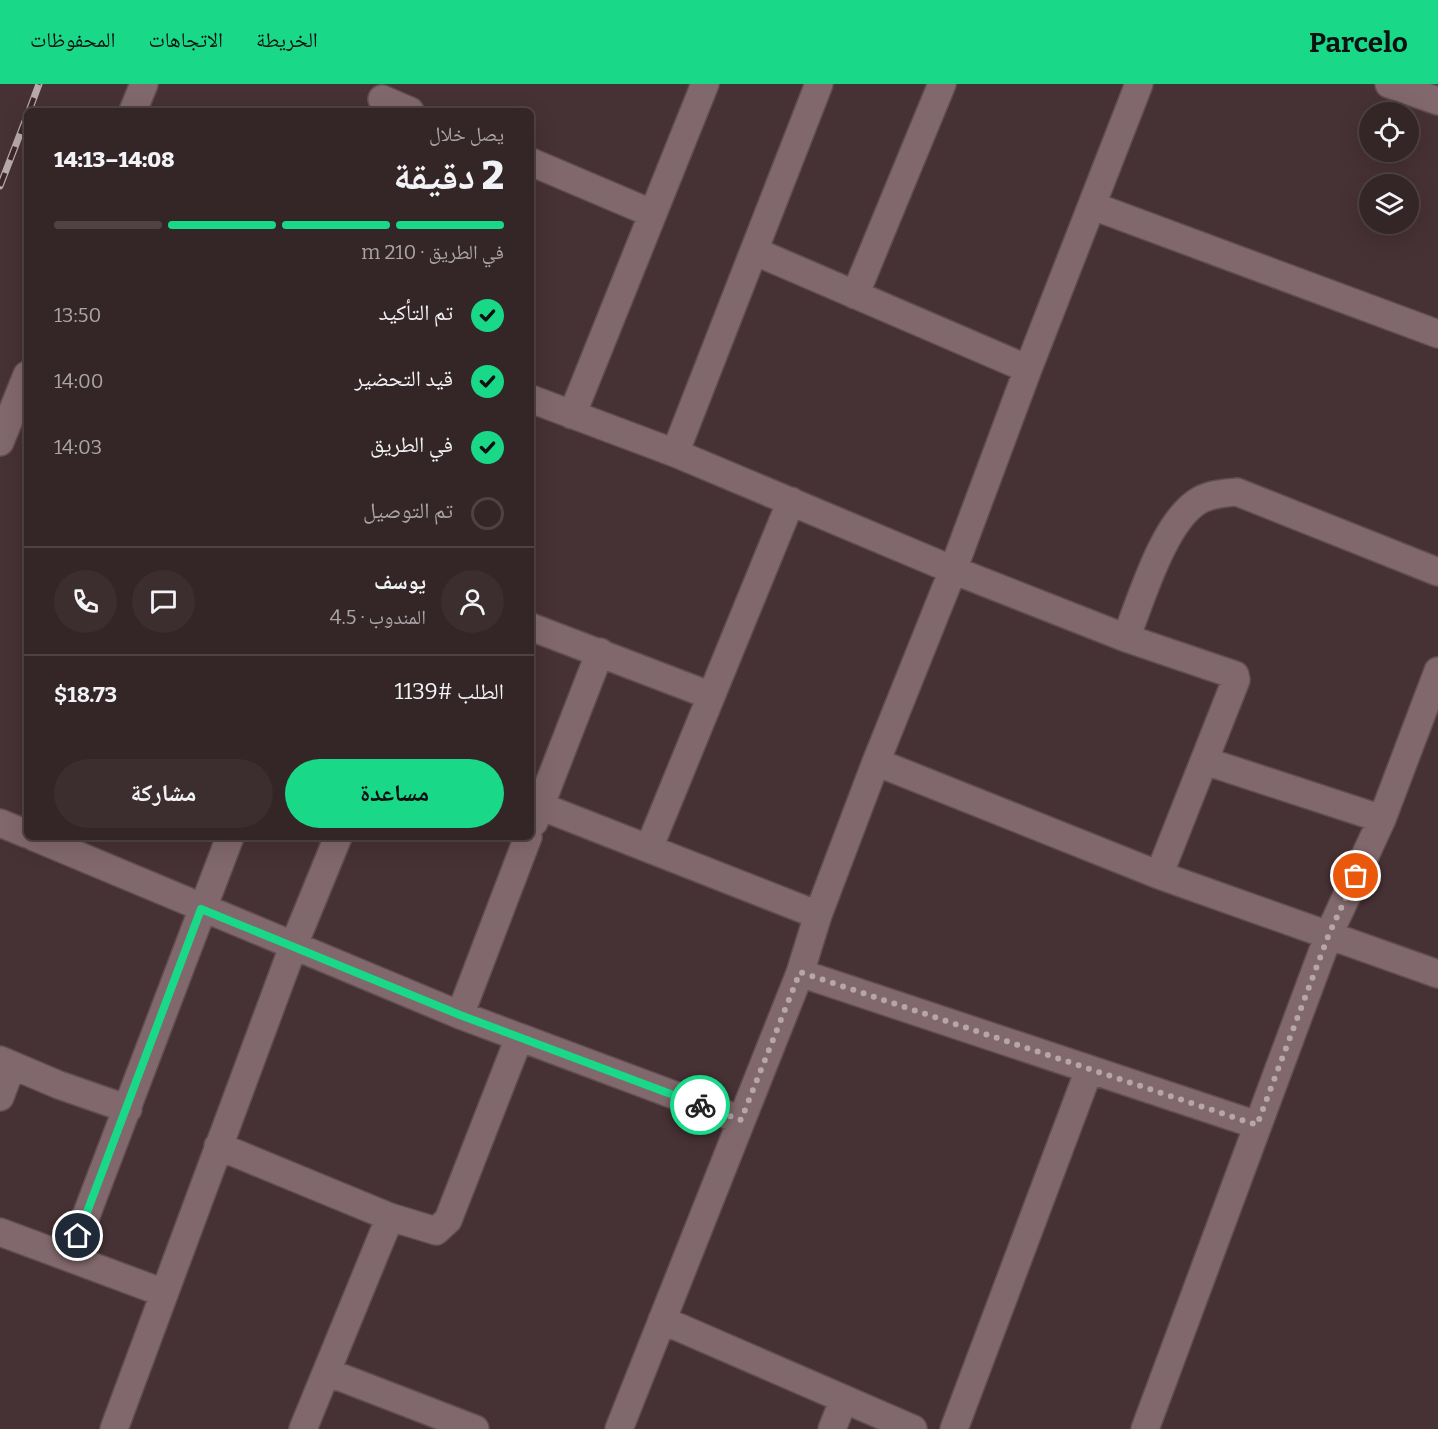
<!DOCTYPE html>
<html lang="ar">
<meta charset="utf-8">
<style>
:root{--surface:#342527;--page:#3c2d2f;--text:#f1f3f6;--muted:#a9a5a7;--line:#4e4244;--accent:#19d989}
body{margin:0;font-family:Bitter,"Noto Naskh Arabic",serif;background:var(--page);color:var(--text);direction:rtl;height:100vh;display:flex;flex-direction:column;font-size:22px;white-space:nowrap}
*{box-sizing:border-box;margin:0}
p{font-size:20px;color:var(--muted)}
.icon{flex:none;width:33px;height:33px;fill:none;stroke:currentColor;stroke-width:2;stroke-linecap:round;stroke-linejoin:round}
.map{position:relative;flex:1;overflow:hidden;direction:ltr}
.details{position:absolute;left:24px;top:24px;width:510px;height:732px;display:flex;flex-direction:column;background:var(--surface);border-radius:9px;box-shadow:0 6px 24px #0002,0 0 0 2px var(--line);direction:rtl}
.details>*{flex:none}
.fabs{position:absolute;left:1359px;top:18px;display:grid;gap:12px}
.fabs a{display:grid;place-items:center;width:60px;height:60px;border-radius:50%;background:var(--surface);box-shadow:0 6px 24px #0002,0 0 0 2px var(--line);font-size:30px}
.pin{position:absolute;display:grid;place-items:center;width:51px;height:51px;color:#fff;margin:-26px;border:3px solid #fff;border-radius:50%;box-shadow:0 2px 6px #0007}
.courier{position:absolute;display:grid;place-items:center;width:60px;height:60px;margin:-30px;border:4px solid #19d989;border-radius:50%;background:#fff;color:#222;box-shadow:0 2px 8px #0007}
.summary em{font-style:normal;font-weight:800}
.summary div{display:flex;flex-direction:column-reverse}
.summary{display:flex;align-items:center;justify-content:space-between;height:102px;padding:0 30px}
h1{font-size:39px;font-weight:800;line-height:45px}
.bar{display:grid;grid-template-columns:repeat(4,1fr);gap:9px 6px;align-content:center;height:72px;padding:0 30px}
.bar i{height:8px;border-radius:4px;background:var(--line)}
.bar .on{background:var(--accent)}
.bar p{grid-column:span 4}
.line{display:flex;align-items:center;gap:15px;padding:0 30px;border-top:2px solid var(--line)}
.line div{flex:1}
.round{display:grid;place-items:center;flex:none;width:63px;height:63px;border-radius:32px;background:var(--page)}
ol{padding:0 30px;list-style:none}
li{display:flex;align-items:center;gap:18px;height:66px}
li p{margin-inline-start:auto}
li .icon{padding:6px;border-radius:50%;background:var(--accent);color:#111;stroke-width:4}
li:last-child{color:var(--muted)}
li i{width:33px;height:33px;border:3px solid var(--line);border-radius:50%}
.action{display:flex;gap:12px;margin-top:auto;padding:12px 30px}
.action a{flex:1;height:69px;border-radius:36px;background:var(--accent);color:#111;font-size:24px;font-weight:800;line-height:69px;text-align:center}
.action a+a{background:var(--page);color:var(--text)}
header{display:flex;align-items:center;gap:36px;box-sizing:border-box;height:84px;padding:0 30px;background:var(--accent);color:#111}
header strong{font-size:28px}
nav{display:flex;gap:33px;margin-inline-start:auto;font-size:21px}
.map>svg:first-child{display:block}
</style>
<header>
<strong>Parcelo</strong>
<nav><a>الخريطة</a><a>الاتجاهات</a><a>المحفوظات</a></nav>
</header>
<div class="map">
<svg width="1438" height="1345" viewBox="0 0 1438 1345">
<rect width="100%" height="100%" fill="#463134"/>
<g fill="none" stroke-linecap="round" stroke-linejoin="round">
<!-- minor casing -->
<g stroke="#604d51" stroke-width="30">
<path id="minor" d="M1389,0L1438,17
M382,15L410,27
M133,27L144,0
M531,78L651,129
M1093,122L1438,250
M754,167L1028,285
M855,211L942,0
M531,315L675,369L953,486L1126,554L1235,591L1236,596L1159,791
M572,331L705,0
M0,358L27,291
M675,369L819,0
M531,543L709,611
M1126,554C1141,516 1164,436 1200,416C1211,410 1225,409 1237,408L1438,488
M1205,677L1382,735
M876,678L1159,791L1438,890
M540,722L818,831
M534,738L600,568
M0,739L27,750
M34,753L460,931L741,1036
M649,764L791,417
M800,889L1257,1041
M460,931L528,753
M0,976L59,1001L128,1025
M0,1013L12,981
M218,1062L390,1133L436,1147L448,1136L519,954
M0,1148L164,1209
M70,1174L230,753
M662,1236L913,1345
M327,1288L475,1345
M114,1345L293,863L338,753
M303,1345L390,1133
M619,1345L800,889L818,831L876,678L953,486L1028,285L1139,0
M832,1345L844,1315
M954,1345L1089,986
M1145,1345L1329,850L1382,735L1438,587"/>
</g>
<!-- minor -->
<use href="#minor" stroke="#81686c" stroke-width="27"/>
<!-- rail casing -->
<g stroke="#b9a9ab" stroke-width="7">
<path id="rail" d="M29,27L39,0
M0,102L27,32"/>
</g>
<!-- rail -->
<use href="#rail" stroke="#3b272a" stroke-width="4.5" stroke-dasharray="14" stroke-linecap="butt"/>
</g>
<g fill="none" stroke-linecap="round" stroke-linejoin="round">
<!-- done -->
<path stroke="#b6a6a8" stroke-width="6" stroke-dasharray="0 10.8" d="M700,1021L741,1036L800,888L1257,1041L1329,850L1356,792"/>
<!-- route -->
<path stroke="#19d989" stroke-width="8" d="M78,1152L201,825L460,931L700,1021"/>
</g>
</svg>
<div class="fabs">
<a><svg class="icon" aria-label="locate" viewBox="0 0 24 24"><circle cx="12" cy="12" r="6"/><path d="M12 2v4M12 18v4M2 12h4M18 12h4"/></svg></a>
<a><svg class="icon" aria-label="layers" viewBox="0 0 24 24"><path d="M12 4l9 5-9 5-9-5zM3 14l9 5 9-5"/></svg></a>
</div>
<div class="pin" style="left:1356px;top:792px;background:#ea580c"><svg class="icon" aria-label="bag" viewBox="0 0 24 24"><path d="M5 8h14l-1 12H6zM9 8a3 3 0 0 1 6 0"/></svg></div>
<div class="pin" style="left:78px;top:1152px;background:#1f2937"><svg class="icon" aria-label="home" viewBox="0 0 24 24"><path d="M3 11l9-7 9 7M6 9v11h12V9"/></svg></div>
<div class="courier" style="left:700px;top:1021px"><svg class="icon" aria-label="bike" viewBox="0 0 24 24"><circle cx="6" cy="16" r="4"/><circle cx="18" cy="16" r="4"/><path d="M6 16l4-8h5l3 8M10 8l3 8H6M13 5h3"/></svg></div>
<section class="details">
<div class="summary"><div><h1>2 دقيقة</h1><p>يصل خلال</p></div><em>14:08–14:13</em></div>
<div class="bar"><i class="on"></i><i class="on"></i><i class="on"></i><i></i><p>في الطريق · 210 m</p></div>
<ol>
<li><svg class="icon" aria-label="check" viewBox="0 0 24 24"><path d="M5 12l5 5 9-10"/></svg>تم التأكيد<p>13:50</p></li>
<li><svg class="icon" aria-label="check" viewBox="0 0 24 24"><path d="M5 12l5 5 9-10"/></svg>قيد التحضير<p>14:00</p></li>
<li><svg class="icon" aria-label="check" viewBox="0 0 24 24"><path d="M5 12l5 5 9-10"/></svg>في الطريق<p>14:03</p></li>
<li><i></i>تم التوصيل</li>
</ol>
<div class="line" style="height:108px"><a class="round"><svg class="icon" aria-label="person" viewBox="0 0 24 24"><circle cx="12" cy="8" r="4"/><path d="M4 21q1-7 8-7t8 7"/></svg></a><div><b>يوسف</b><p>المندوب · 4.5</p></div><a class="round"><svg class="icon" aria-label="chat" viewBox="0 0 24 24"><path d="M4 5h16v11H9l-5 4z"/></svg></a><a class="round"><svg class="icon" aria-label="phone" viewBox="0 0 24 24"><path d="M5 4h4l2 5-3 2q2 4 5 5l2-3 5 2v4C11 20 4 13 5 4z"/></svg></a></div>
<div class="line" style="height:78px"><div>الطلب #1139</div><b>$18.73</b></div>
<div class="action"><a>مساعدة</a><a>مشاركة</a></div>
</section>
</div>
